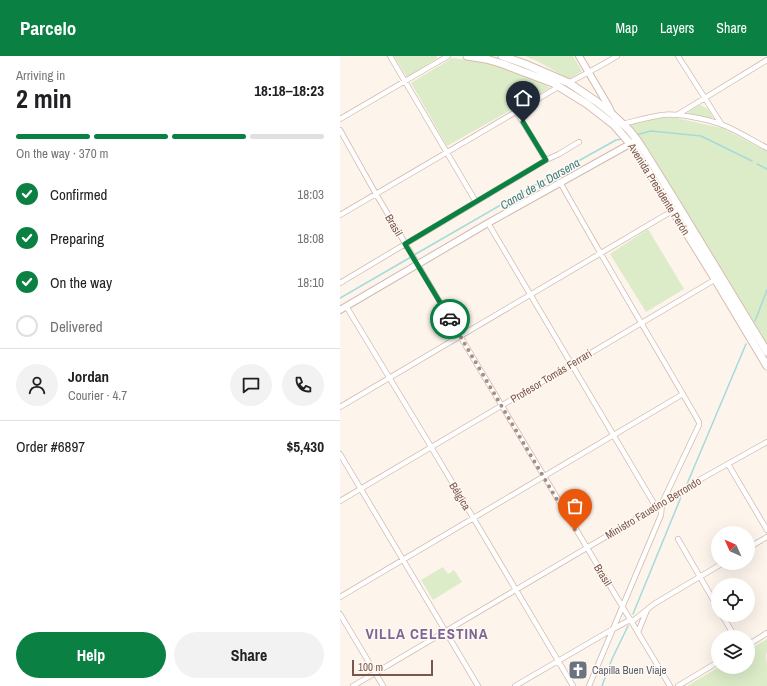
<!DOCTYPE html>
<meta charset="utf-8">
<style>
:root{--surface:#fff;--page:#f2f2f2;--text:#202124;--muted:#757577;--line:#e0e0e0;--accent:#0b8043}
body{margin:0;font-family:"Archivo Narrow",sans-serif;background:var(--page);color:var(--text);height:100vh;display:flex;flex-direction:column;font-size:15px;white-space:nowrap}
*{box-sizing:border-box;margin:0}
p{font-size:13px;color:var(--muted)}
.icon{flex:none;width:22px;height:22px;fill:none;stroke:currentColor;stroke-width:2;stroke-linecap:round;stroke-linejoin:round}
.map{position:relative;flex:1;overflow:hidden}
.panel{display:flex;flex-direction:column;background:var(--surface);width:340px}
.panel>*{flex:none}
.needle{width:26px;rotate:315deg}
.controls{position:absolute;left:371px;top:470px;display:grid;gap:8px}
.controls a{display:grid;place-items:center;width:44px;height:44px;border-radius:50%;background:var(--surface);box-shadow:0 4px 16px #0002;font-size:20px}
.scale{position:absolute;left:12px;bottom:10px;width:81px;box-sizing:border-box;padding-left:4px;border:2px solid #7a564c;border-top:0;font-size:11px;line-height:14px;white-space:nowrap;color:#7a564c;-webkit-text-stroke:3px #fff9f3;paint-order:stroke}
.pin{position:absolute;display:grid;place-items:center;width:34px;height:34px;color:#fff;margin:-41px -17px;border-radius:50% 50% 50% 0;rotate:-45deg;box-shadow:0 0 4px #0007}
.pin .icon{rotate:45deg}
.courier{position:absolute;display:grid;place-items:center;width:40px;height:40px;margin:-20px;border:3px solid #0b8043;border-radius:50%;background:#fff;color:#222;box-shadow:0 1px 5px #0007}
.headline em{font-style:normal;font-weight:800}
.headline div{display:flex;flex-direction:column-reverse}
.headline{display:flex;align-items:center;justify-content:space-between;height:68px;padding:0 16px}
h1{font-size:26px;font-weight:800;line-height:30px}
.bar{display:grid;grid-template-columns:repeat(4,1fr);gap:6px 4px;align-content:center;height:48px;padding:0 16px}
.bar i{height:5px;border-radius:3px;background:var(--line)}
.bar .on{background:var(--accent)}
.bar p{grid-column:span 4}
.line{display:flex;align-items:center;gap:10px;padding:0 16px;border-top:1px solid var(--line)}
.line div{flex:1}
.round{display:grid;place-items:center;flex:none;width:42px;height:42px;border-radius:21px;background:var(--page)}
ol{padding:0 16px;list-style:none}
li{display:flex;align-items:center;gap:12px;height:44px}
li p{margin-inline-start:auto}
li .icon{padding:4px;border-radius:50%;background:var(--accent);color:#fff;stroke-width:4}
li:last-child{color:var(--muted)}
li i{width:22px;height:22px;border:2px solid var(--line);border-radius:50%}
.cta{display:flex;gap:8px;margin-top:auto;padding:8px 16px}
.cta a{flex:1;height:46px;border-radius:24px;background:var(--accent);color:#fff;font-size:16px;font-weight:800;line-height:46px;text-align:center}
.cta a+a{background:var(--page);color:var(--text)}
header{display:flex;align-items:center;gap:24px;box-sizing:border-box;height:56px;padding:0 20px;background:var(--accent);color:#fff}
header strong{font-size:19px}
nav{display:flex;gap:22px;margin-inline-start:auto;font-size:14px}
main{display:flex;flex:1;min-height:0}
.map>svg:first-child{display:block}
</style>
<header>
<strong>Parcelo</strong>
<nav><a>Map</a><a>Layers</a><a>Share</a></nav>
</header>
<main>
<section class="panel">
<div class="headline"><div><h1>2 min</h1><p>Arriving in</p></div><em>18:18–18:23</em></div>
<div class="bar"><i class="on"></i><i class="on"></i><i class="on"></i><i></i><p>On the way · 370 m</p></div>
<ol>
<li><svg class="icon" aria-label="check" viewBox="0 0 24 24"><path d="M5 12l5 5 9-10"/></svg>Confirmed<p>18:03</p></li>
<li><svg class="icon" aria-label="check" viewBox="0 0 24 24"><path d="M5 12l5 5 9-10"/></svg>Preparing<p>18:08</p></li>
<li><svg class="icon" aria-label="check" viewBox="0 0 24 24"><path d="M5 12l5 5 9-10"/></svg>On the way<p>18:10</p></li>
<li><i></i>Delivered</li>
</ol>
<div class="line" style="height:72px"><a class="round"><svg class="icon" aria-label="person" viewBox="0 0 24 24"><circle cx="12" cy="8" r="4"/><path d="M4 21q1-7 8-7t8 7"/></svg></a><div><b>Jordan</b><p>Courier · 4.7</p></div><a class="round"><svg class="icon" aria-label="chat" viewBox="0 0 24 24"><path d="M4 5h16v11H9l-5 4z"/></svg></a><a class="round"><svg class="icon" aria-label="phone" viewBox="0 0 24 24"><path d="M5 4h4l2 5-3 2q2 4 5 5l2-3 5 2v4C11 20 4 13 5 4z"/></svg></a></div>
<div class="line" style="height:52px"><div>Order #6897</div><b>$5,430</b></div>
<div class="cta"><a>Help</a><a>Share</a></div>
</section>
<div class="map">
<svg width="427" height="630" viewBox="0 0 427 630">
<rect width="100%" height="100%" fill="#fdf4ec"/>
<!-- green -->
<path fill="#dcecc8" d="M54,0H97V2L67,21Z
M185,0H233L242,15L229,23L197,5Z
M112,2C147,5 180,15 210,32L107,90L71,27Z
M360,49C367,51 370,55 373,62L371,63L348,60V58L349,55Z
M321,62H336L382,72L427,95V290L309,94L290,70C298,64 311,63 321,62Z
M308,173L344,233L306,256L270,198Z
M103,511L108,518L114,514L122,526L93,544L81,524Z
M427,583V597L426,598L427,610V630H347L379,611H408V594Z"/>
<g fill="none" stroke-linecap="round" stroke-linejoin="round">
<!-- stream -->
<path stroke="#a4dadb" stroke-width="1.5" d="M295,79L311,75L361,80L412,105
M417,108L427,113
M74,199L190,132L276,84L282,83
M0,242L71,201
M415,265L427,234
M347,428L406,288
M293,558L341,441
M262,630L272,603L288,570"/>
<!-- minor casing -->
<g stroke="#d1baaf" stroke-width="6">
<path id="minor" d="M50,0L136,146
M338,0L382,69
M228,27C245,18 261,10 277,0
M176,55L206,104
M337,59L427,4
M0,63L108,0
M282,68C295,65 308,61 322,59C337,57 368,63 383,69C398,75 412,84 427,92
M0,74L36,138L120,280L330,630
M220,126C265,207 313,286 359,366V369L322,447L321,459L249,630
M0,159L220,30
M148,167L316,451
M0,227L206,104L219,98L239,86
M6,250L87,384L233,630
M0,351L339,151
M0,398L138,630
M388,408L427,474
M0,445L376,223
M338,483L378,552
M408,492L427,481
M0,541L343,338
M0,558L43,630
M382,559L395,581
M298,576L307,554
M408,589L427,577
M13,630L338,438L361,423L427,386
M175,630L273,573L288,565L294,564L314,548L383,507
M338,630L378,606"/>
</g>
<!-- tertiary casing -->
<g stroke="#d1baaf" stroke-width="8">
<path id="tertiary" d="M239,0L269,51L272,58
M0,254L148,167L297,84"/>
</g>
<!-- secondary casing -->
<g stroke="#d6bcaf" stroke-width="9">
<path id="secondary" d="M127,0L146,3L163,8L213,27L247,48L274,69L294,92L375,223L427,310
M162,0L185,8L229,27L257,46L272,58L289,74L297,84L305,96L336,146L427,296"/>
</g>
<!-- minor -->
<use href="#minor" stroke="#fff" stroke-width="4.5"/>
<!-- tertiary -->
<use href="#tertiary" stroke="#fff" stroke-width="6"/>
<!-- secondary -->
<use href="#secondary" stroke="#fff" stroke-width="7"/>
</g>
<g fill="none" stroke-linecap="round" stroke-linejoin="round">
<!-- done -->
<path stroke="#a88d84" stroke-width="4" stroke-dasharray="0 7.2" d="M110,263L235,474"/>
<!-- route -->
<path stroke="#0b8043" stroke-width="5" d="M110,263L65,188L206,104L183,66"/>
</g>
<!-- icons -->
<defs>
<g id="church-square" transform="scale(1)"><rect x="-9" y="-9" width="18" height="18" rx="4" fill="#6b7280" stroke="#fff9f3"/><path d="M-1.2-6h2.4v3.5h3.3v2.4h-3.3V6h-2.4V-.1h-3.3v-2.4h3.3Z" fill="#fff"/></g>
</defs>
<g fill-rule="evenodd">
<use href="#church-square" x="238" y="614"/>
</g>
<g text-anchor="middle" stroke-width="3" stroke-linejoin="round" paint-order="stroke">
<!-- street labels -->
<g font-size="11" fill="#7a564c" stroke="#fff9f3">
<text transform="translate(319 133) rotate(58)" y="4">Avenida Presidente Perón</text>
<text transform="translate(54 169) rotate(59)" y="4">Brasil</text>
<text transform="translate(211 320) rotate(-31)" y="4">Profesor Tomás Ferrari</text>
<text transform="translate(120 440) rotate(59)" y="4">Bélgica</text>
<text transform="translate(313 452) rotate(-31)" y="4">Ministro Faustino Berrondo</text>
<text transform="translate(263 519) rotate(58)" y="4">Brasil</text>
</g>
<!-- worship labels -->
<g font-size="11" fill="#5b616d" stroke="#fff9f3" text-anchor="start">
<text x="252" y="618">Capilla Buen Viaje</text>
</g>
<!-- water labels -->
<g font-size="12" font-style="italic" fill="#3f7d7f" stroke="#fff9f3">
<text transform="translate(200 128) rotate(-30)" y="4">Canal de la Darsena</text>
</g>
<!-- district labels -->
<g font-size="15" font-weight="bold" letter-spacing="1" fill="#7e6596" stroke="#fff9f3">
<text x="87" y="583">VILLA CELESTINA</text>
</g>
</g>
</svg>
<div class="controls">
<a><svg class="needle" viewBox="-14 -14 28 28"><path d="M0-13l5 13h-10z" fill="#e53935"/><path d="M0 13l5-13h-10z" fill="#757577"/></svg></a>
<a><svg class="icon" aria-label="locate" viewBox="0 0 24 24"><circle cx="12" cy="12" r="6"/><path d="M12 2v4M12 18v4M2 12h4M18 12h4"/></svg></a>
<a><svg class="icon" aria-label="layers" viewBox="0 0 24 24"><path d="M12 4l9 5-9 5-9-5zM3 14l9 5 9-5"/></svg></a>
</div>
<div class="scale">100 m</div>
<div class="pin" style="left:235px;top:474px;background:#ea580c"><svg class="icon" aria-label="bag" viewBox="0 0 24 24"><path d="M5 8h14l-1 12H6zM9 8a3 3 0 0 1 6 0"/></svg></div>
<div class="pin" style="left:183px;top:66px;background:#1f2937"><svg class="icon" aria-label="home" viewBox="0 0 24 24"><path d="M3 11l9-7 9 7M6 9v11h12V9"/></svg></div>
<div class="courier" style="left:110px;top:263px"><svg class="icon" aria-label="car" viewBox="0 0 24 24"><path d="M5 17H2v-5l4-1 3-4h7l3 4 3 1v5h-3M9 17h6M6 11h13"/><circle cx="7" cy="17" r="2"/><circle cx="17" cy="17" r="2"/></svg></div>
</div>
</main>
